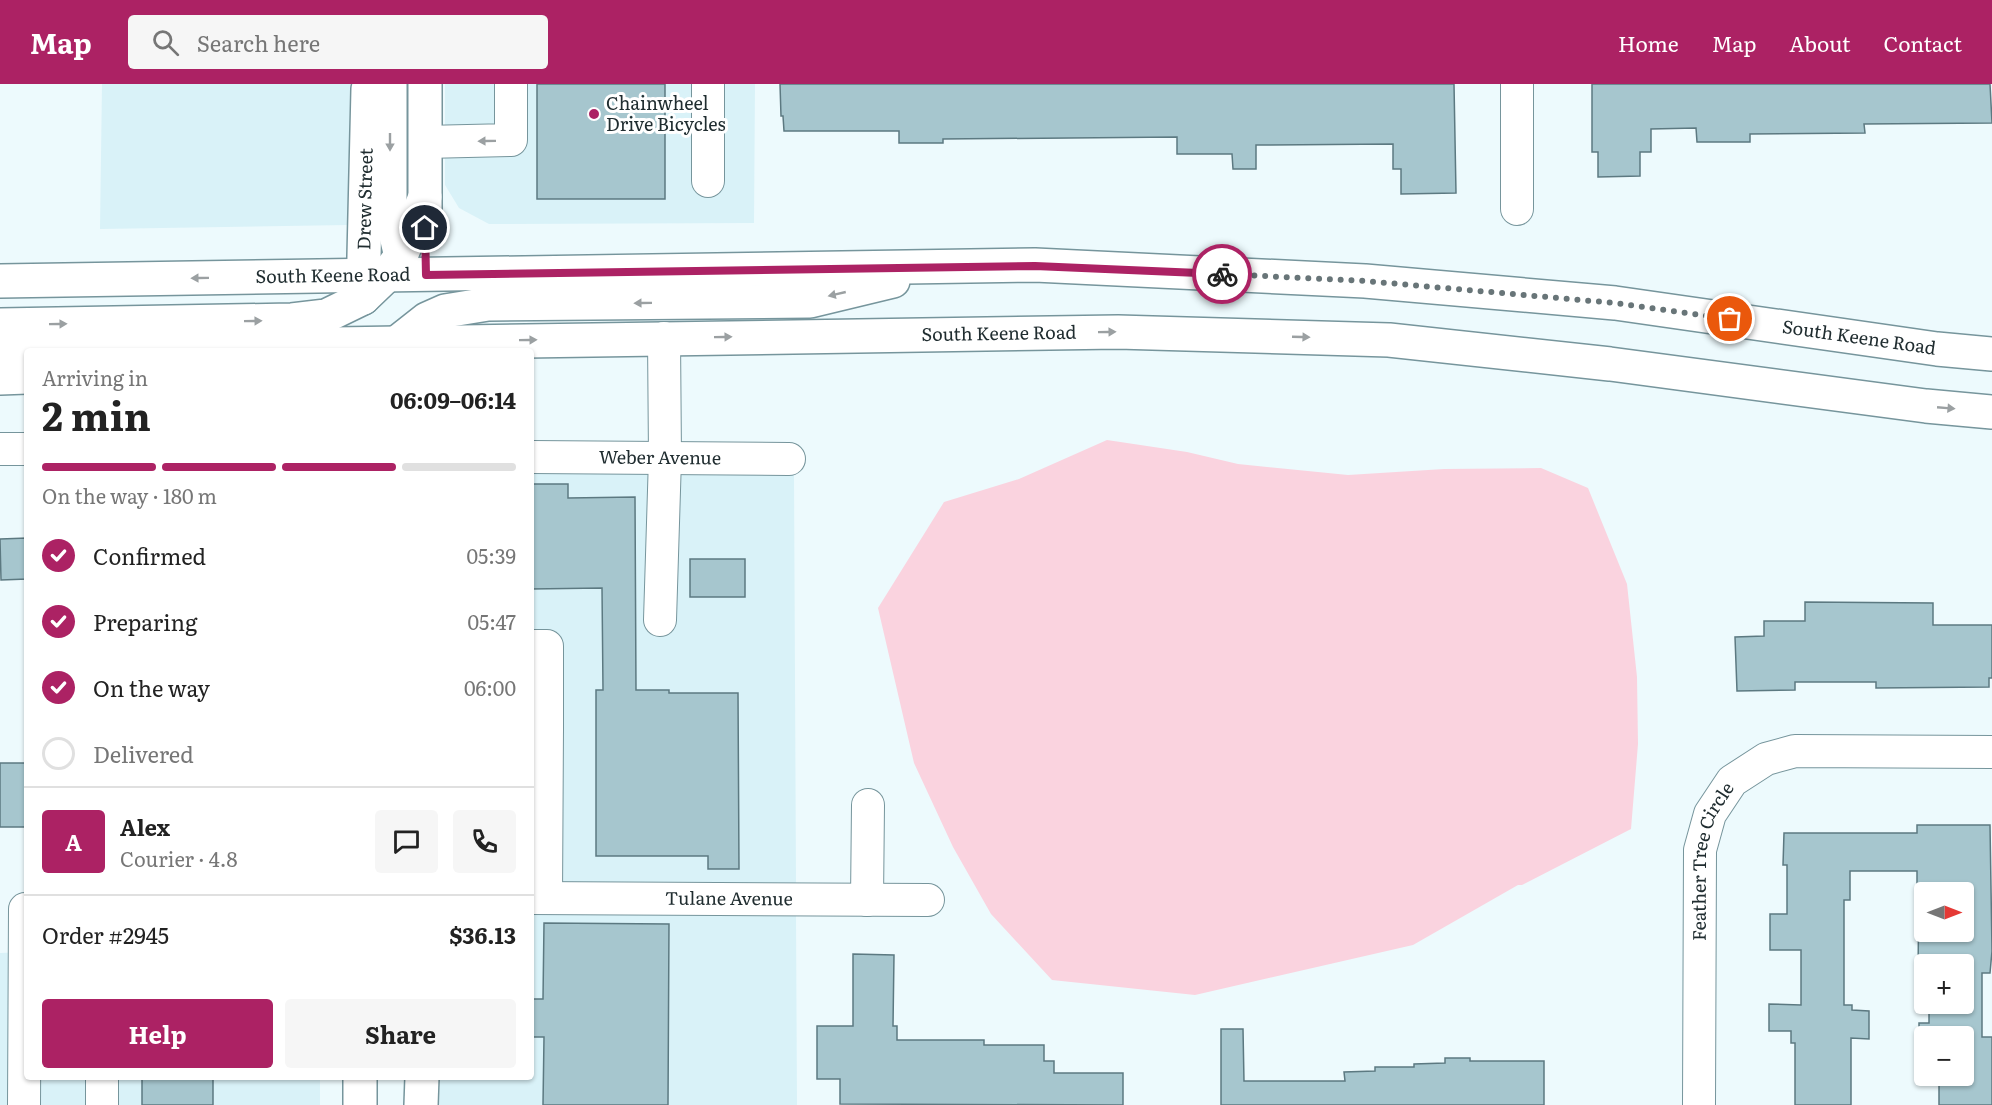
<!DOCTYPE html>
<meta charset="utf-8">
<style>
:root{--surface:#fff;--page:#f6f6f6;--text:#222;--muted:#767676;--line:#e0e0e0;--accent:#ac2264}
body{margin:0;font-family:Literata,serif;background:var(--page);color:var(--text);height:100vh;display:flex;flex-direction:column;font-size:22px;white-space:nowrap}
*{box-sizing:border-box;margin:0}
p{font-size:20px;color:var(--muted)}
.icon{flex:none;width:33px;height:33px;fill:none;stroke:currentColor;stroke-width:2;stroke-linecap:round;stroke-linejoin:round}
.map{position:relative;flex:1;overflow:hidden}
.drawer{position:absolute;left:24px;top:264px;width:510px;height:732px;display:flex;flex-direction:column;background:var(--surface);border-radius:6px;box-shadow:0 2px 4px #0004}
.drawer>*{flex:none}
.needle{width:39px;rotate:90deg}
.controls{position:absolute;left:1914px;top:798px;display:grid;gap:12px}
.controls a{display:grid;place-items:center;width:60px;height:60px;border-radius:6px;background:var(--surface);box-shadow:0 2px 4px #0004;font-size:30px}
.pin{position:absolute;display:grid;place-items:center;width:51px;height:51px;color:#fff;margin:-26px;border:3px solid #fff;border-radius:50%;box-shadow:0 2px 6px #0007}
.courier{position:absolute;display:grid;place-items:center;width:60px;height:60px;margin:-30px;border:4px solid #ac2264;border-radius:50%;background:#fff;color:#222;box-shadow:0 2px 8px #0007}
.overview em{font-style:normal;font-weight:700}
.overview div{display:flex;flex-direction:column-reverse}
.overview{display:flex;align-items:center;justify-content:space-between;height:102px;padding:0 18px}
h1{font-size:39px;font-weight:700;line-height:45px}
.bar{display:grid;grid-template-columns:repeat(4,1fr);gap:9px 6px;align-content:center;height:72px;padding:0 18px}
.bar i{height:8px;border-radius:4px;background:var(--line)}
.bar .selected{background:var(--accent)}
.bar p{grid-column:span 4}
.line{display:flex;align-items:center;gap:15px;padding:0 18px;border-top:2px solid var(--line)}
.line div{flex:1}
.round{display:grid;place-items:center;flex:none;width:63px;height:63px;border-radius:6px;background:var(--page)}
ol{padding:0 18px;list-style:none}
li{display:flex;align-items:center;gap:18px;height:66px}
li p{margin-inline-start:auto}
li .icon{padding:6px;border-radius:50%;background:var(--accent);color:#fff;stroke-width:4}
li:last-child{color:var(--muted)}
li i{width:33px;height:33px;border:3px solid var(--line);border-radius:50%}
.button{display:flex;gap:12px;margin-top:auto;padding:12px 18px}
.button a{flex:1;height:69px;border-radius:6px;background:var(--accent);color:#fff;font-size:24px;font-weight:700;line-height:69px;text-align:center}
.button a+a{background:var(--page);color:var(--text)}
header{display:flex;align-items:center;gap:36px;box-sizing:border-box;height:84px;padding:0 30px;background:var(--accent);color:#fff}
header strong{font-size:28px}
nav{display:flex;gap:33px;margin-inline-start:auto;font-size:21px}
.search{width:420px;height:54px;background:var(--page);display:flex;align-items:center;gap:15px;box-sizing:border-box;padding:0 21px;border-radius:6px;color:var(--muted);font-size:22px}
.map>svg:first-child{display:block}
</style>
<header>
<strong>Map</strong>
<div class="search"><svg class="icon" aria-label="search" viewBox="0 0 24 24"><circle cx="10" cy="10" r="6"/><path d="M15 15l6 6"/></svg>Search here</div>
<nav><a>Home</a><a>Map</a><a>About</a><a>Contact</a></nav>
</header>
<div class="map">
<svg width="1992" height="1021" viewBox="0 0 1992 1021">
<rect width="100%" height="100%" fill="#edfafd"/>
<!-- built -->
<path fill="#d9f2f8" d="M102,0H350L348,141L100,145Z
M445,0H755L754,139L489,140L459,124L445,101Z
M531,389L794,390L796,799H531Z
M531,830L796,831L797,1021H439L440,993H531Z
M27,868V993H88V1021H0V869Z
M116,993H320V1021H116Z"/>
<!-- green -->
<path fill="#fad3df" d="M1107,356L1187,368L1238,380L1348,391L1444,385L1541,384L1588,404L1627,500L1637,593L1638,660L1631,745L1522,801H1518L1413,861L1195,911L1052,896L991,830L953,763L914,679L878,524L944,418L1019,395Z"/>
<!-- building -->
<path fill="#a6c6ce" stroke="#5c7981" stroke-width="1.5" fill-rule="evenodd" d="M537,0H665V115H537Z
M780,0H1454L1456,109L1401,110V85H1393V60L1256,61V85H1233L1232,70H1177V53L943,55V59H899V47H784L783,32H781Z
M1592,0H1990L1992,39L1864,40L1865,49L1750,50V58H1697L1696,44L1651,45V68H1640V92L1598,93V68H1592Z
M531,400H568V414L635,413L636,606H669V609H738L739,785H708V772H596V606H603L602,504L531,505Z
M27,454V495L1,496L0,455Z
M690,475H745V513H690Z
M1805,518L1933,519V541H1992V594H1989V603L1876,604V598H1795V606L1737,607L1735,553L1764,552V537H1805Z
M0,679H27V743H0Z
M1917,741H1990L1992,867L1990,889H1982V953H1992V1021H1939V992H1964V952H1924V964H1919V939H1929V920H1964V880H1924V888H1918L1919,803H1917V787H1850V816H1844V921H1852V926L1869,927V955L1851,954V1021H1795V959H1791V947H1769V920L1801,921V866H1770V830H1787V781H1783L1784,749H1917ZM1924,808H1964V848H1924Z
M544,839L669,840L668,1021H543L544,953H531V915H543Z
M853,870L894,871L893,942H897V956H984V961H1044V977H1054V989H1123V1021L840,1020V995H817V942H853Z
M1221,945H1243L1244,997H1345L1344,988L1375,987V983H1414V980L1445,979V974H1470V977H1544V1021H1221Z
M142,993H213V1021H142Z"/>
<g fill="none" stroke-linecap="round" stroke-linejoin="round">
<!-- minor casing -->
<g stroke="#76959c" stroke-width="34">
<g id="minor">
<path d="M708,0V97"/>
<path d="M425,58L511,56V0"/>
<path d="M1517,125V0"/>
<path d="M0,365H27"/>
<path id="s1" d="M531,373L789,375"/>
<path d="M660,536L665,374L664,254"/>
<path d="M531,562H547V644H531"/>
<path id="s2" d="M531,814L928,816"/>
<path d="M546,814L547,644"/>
<path d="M867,816L868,721"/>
<path d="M102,993V1021"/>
<path d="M24,1021L25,825"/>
<path id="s3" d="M1699,1021L1700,766L1710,730L1732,697L1766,675L1795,667L1992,668"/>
</g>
</g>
<!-- major casing -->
<g stroke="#76959c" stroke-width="36">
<g id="major">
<path d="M390,0V126L402,177"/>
<path d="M425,0V133"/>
<path id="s4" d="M0,197L1035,181L1365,197L1615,219L1937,265L1992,270"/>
<path id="s5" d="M363,214L368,5"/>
<path d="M0,241L292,236L326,232L363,214L386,192L401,172L425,113"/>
<path d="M394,261L427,235L445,227L488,220L810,217L893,197"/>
<path id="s6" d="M0,265L1118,248L1389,256L1610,280L1926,322L1992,328"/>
<path d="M0,294L27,293"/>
<path d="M360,993V1021"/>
<path d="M421,1021L422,993"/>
</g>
</g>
<!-- minor -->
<use href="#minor" stroke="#fff" stroke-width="32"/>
<!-- major -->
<use href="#major" stroke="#fff" stroke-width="33"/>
</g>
<!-- one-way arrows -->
<defs><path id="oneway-solid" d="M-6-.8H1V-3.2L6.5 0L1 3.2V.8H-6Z" transform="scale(1.5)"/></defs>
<g fill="#9ba0a2">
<use href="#oneway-solid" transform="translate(487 57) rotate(179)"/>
<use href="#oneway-solid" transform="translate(390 58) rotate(90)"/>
<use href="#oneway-solid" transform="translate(200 194) rotate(179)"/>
<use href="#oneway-solid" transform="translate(837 210) rotate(167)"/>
<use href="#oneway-solid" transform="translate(643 219) rotate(179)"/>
<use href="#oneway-solid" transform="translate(253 237) rotate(-1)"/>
<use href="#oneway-solid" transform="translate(58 240) rotate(-1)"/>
<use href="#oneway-solid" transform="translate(1107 248) rotate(-1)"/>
<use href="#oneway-solid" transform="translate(723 253) rotate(-1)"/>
<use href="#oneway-solid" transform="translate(1301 253) rotate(2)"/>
<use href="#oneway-solid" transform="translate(528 256) rotate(-1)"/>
<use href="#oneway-solid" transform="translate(1946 324) rotate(5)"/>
</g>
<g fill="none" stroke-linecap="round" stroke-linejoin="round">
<!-- done -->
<path stroke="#687578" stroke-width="6" stroke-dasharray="0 10.8" d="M1222,190L1365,197L1615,219L1730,235"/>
<!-- route -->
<path stroke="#ac2264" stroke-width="8" d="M425,144L426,191L1035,182L1222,190"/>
</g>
<!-- markers -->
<circle fill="#ac2264" stroke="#fff" stroke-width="2" cx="594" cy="30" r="6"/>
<g text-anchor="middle" stroke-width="6" stroke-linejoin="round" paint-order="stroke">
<!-- poi labels -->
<g font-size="18" fill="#202d30" stroke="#fff" text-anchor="start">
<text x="606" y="26">Chainwheel<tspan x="606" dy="21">Drive Bicycles</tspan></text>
</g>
<!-- street labels -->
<g font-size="18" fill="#202d30" stroke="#fff">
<text dy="6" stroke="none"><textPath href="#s5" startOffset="99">Drew Street</textPath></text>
<text dy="6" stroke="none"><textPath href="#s4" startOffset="333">South Keene Road</textPath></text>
<text dy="6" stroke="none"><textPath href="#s6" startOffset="999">South Keene Road</textPath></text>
<text dy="6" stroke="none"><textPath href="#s4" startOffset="1863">South Keene Road</textPath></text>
<text dy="6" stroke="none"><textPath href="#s1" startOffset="129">Weber Avenue</textPath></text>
<text dy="6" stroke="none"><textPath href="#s3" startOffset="246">Feather Tree Circle</textPath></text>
<text dy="6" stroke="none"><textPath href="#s2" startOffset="198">Tulane Avenue</textPath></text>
</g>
</g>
</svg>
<div class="controls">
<a><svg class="needle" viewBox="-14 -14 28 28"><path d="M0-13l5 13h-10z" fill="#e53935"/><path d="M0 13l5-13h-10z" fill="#767676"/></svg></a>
<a>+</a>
<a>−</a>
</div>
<div class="pin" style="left:1730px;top:235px;background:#ea580c"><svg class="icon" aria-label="bag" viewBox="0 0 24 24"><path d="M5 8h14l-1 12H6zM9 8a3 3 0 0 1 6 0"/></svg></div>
<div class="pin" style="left:425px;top:144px;background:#1f2937"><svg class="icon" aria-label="home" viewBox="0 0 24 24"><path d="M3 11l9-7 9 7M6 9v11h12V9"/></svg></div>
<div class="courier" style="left:1222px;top:190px"><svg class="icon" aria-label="bike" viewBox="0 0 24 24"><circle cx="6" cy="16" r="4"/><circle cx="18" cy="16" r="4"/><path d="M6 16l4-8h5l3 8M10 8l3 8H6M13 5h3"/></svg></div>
<section class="drawer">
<div class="overview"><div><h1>2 min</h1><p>Arriving in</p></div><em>06:09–06:14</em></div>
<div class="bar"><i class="selected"></i><i class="selected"></i><i class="selected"></i><i></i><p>On the way · 180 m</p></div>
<ol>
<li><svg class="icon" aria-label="check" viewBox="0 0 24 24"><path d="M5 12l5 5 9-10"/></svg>Confirmed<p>05:39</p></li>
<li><svg class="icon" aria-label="check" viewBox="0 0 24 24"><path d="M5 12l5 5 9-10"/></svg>Preparing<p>05:47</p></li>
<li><svg class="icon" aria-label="check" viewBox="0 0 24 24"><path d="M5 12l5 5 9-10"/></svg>On the way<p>06:00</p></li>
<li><i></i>Delivered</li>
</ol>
<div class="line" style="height:108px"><b class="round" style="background:var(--accent);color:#fff">A</b><div><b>Alex</b><p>Courier · 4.8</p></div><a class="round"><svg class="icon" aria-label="chat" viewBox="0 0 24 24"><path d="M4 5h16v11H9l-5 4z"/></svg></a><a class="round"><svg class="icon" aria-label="phone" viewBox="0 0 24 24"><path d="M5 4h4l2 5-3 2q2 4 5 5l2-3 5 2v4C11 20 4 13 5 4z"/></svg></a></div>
<div class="line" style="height:78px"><div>Order #2945</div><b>$36.13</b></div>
<div class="button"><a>Help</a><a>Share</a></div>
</section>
</div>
